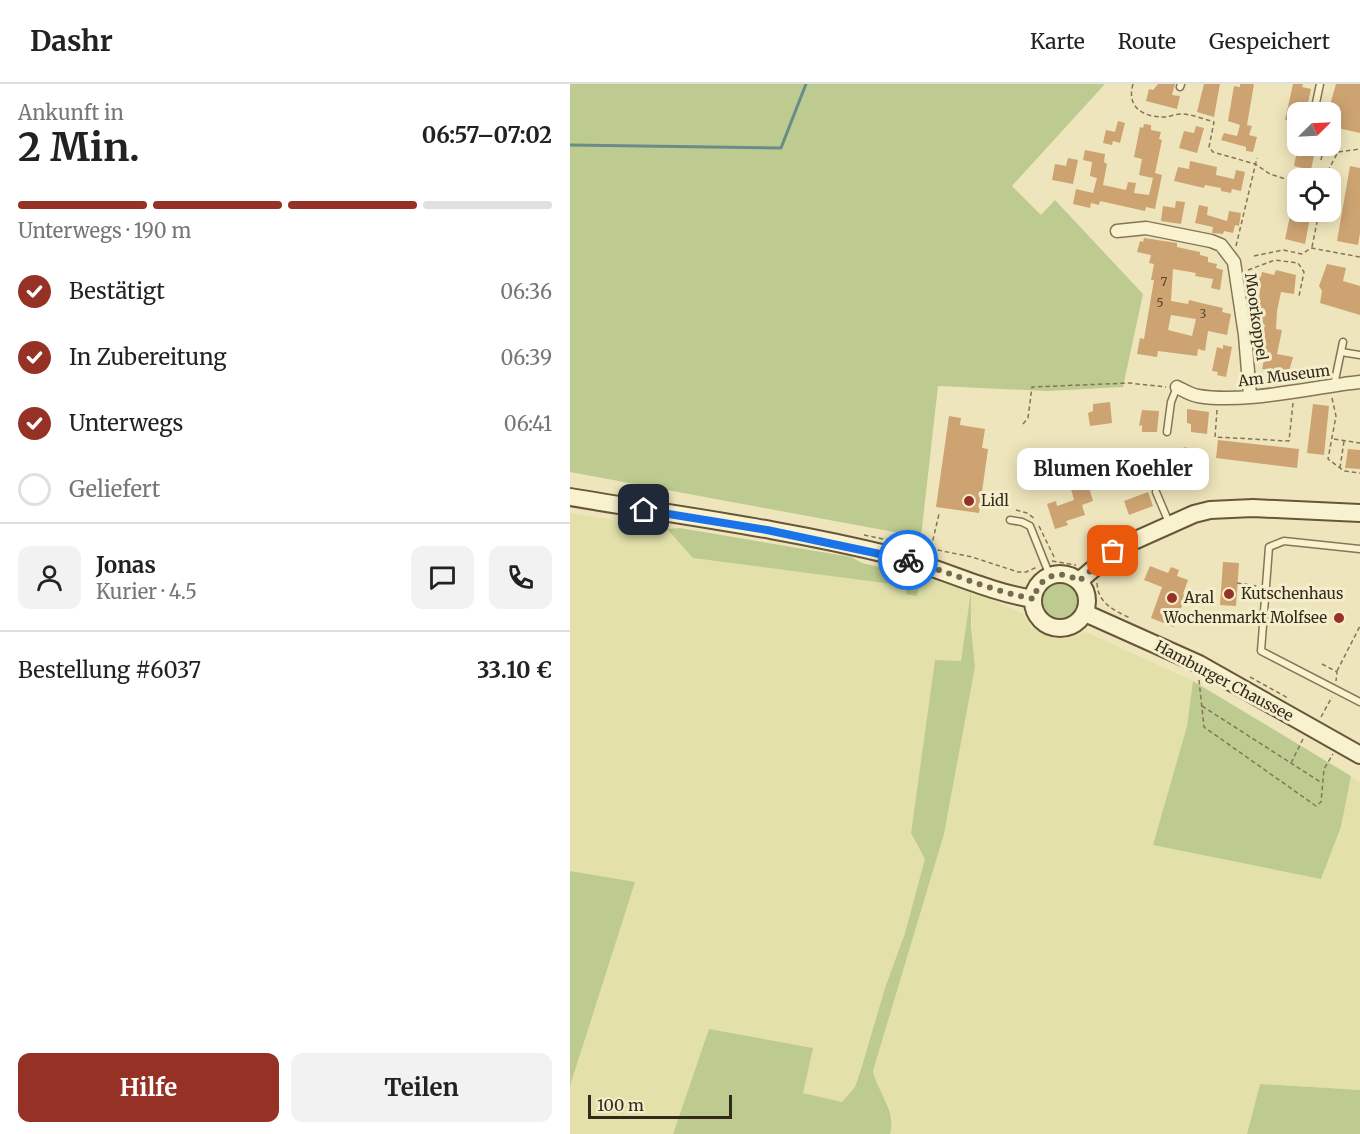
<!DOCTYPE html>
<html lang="de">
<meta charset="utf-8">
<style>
:root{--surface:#fff;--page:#f2f2f2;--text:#222;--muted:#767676;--line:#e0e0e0;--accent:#953225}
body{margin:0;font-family:Merriweather,serif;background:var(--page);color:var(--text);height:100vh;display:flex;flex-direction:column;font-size:22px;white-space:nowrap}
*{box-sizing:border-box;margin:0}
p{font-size:20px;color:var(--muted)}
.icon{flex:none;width:33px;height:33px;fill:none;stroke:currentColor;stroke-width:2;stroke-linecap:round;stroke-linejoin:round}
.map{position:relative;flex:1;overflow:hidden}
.panel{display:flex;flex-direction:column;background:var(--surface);width:570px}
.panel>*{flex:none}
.needle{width:39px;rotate:66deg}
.controls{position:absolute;left:717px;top:18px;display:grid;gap:12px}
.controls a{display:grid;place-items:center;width:54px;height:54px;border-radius:12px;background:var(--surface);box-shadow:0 3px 15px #0003;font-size:30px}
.scale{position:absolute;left:18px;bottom:15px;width:144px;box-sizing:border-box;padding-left:6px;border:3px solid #342a1b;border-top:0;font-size:16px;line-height:21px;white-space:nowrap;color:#342a1b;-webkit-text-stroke:4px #f5eecc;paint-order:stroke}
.pin{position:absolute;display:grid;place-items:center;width:51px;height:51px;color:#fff;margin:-26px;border-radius:12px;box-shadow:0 3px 9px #0006}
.courier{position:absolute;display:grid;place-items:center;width:60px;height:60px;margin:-30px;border:4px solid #1a73e8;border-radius:50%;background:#fff;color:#222;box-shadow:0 2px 8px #0007}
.bubble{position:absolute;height:42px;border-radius:12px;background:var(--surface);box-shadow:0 3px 15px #0003;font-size:20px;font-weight:700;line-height:42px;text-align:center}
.summary em{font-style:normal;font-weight:700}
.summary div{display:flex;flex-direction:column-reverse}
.summary{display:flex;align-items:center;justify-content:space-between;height:102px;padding:0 18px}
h1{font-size:39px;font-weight:700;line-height:45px}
.bar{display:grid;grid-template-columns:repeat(4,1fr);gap:9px 6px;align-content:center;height:72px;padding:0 18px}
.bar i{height:8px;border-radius:4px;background:var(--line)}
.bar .active{background:var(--accent)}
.bar p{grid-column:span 4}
.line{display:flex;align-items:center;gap:15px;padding:0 18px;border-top:2px solid var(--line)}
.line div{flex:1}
.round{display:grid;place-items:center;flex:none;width:63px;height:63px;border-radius:12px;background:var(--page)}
ol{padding:0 18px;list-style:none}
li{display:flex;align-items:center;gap:18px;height:66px}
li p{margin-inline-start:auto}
li .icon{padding:6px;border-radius:50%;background:var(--accent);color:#fff;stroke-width:4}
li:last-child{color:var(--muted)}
li i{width:33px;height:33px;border:3px solid var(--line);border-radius:50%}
.action{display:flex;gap:12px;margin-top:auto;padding:12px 18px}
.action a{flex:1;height:69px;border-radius:12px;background:var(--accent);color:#fff;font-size:24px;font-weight:700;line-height:69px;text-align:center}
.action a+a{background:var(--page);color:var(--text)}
header{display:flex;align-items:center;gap:36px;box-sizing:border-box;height:84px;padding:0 30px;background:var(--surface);border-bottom:2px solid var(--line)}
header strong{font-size:28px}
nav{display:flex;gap:33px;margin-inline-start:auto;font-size:21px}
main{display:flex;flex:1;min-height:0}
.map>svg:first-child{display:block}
</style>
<header>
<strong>Dashr</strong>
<nav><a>Karte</a><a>Route</a><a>Gespeichert</a></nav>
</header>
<main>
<section class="panel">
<div class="summary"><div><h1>2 Min.</h1><p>Ankunft in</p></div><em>06:57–07:02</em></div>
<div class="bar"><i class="active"></i><i class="active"></i><i class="active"></i><i></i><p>Unterwegs · 190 m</p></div>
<ol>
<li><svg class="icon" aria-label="check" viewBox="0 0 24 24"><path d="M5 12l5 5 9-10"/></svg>Bestätigt<p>06:36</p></li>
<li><svg class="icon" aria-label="check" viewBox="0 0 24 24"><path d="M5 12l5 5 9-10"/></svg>In Zubereitung<p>06:39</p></li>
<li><svg class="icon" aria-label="check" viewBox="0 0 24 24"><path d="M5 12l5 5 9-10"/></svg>Unterwegs<p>06:41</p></li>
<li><i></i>Geliefert</li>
</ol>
<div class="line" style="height:108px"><a class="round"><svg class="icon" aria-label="person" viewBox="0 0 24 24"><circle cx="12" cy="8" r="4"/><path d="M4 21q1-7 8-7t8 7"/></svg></a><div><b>Jonas</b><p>Kurier · 4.5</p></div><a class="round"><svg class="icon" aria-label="chat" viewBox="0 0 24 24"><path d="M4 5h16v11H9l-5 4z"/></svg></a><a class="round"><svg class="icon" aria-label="phone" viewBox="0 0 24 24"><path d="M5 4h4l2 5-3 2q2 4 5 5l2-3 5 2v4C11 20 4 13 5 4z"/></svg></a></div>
<div class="line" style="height:78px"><div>Bestellung #6037</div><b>33.10 €</b></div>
<div class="action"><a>Hilfe</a><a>Teilen</a></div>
</section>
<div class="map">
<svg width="790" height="1050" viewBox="0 0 790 1050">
<rect width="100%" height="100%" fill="#eee5bc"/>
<!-- farmland -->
<path fill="#e3e1a9" d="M0,429L97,445L123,474L338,502L347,511L351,493L401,507L453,530L462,544L481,554L496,555L516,548L623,597L617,642L584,761L751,795L771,745L781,692L790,698V1006L690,1000L677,1050H320L323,1038L318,1020L307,1004L303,987L374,750L405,583L400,513L391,577L365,576L341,749L356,775L335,849L315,904L285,1003L272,1018L233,1009L139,945L103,1050H0V1002L64,799L0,787Z"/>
<!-- green -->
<path fill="#bdcb90" d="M0,0H535L442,102L471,131L485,116L573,210L553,303L477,307L368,302L351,453L0,388Z
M110,444L281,473L292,479L351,493L347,512L336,510L337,502L123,474L97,445Z
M469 518a21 21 0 1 1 42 0a21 21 0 1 1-42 0Z
M401,507V542L405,583L374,750L303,987C308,1010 327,1026 320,1050H103L139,945L243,964L233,1009L272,1018L285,1003L291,985L315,904L335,849L355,775L341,749L365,576L391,577Z
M623,597L781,692L771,743L751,795L583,761L617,642Z
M0,787L65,798L0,1002Z
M690,1000L790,1006V1050H677Z"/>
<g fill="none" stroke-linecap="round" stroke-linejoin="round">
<!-- stream -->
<path stroke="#688c87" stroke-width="3" d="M0,61L211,64L236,0"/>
</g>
<!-- building -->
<path fill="#cda371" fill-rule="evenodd" d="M588,0H605L602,11L610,12L607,25L576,17L579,5L583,6Z
M634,0H650L644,33L627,28Z
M670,0H684L677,41L682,42L679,51L687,53L683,68L676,67V63L651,56L654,49L667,52L670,41L658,37L664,2L670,3Z
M723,0H733L732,3L741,5L736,28H728V57L718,55L722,37L715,36Z
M766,0H790V49L768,44L769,36L760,34V28H758Z
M548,37L555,39L550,59L543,57L542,61L533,59L536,46L545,48Z
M574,40L581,41V46L591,48L589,55L592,56L585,89L592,91L585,125L576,123L575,127L530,117L529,121L521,119L520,124L503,120L506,105L523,109L527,94L520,92L522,78L513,76L515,66L535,70L534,78L537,80L533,101L556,106L558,98L566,99L564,109L579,111L583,94L569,91L572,75L564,73L570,43L573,44Z
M626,42L634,44L627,69L609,64L614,47L624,49Z
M728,62H746L741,86L724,82Z
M498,74L508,76L503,100L482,96L485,80L496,82Z
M620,77L647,83L646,91L664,95L666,86L675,88L671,107L662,105L661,109L651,107V104L635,101L634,104L604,97L608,83L619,85Z
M780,82L790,84V149L788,161L767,157Z
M606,117L615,118L611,140L591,137L593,122L605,124Z
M629,121L638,123L637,131L657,137L659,127L671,129L669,142L665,141L663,149L654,147L653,150L642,149L643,143L625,139Z
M721,128H741L735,160L715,155Z
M574,154L607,159V163L630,168V171L638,173V178L647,180L646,184L653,186L650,206L641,204L643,195L625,192L626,189L603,185L601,217L618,220L619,216L631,219L653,224L652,228L661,230L657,251L638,247L635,267L628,265L627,272L588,267L587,273L567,270L570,254L574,255L584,196H581L584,180L579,179L581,171L567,168L570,157L573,158ZM601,231L626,235L622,252L598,246Z
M757,180L776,184L773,197L790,202V231L750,219L752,207L749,202Z
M706,186L726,191L724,210L711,208L707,227L706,245L712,246L707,270L723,273L718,291L692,285L696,267L689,266L695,241L687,239L690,205L685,204L687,192L691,193L692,188L704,191Z
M653,261L662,263L656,293L647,291L648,288L642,287L647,263L653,265Z
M540,318L542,339L520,342L518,329L523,327V320Z
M743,320L759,322L754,371L737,369Z
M617,325L639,328L637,350L621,348V340L617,339Z
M572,326L589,327L587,348H572V341L569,342Z
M379,332L391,334L390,341L415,345L412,364L418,365L409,429L366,423Z
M648,356L729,365L727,384L646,374Z
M616,363L624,385L629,383L634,398L620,402L612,380L604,383L599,369Z
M778,365L790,366V385L775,384Z
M584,377L590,392L573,398L568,385Z
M471,378L480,379L479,399L470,398Z
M518,400L523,417L512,421L515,431L496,437L498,441L485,445L477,420L486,417L487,422L504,416L501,405Z
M578,408L583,422L559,431L554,417Z
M653,478L669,479L666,522L650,521Z
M580,482L598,489L601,483L609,486L607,492L618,496L613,510L616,511L604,543L581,534L592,503L574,496Z"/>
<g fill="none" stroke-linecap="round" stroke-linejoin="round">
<!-- lane casing -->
<g stroke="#857556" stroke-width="9">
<path id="lane" d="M610,3L611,0
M744,28L750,0
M771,268L790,271
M764,301L773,258
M597,348L601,318L607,303
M586,408L600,441
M440,436L452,438L460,442L480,492
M790,465L714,457L699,463L691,567L790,618"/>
</g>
<!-- street casing -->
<g stroke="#857556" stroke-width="15">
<path id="street" d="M547,147L576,144L641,157L651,161L664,178L675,251L680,312
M607,303C613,306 621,311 628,312C675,320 742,303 790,298"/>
</g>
<!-- secondary casing -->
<g stroke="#675639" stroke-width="20">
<path id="secondary" d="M0,413C106,431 215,445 320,471C369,483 414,507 463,515
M463 517a27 27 0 1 1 54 0a27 27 0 1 1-54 0Z
M509,497L548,464L624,430L640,426L683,424L790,429
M515,529L629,580L790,671"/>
</g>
<!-- path -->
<path stroke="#857556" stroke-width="1.5" stroke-dasharray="4.5 3" stroke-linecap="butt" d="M563,0C556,24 574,34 597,33C601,32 606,30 611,30C621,30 634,35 644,38L639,63L643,68L685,80L700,90L728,99
M754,63L767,67
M751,76L754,62
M754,94L768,68L790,65
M666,162L687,74
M742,163L749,128
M684,172L713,166L732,170L741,164L790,173
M678,186L705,176L728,179L734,188L729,212
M762,314L766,332L758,375L774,387L790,389
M647,326L645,353L719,357L723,319
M453,340L458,334L462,303L559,299L596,303
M764,355L790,359
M770,384L774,357
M446,426L457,429L465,435
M469,442L485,475
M294,451L402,473L448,488H456L467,483
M361,464L369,430
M482,477L506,481
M527,499C528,519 543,526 560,534
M667,499L687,502
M752,580L767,588L766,597
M767,587L790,542
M680,593L718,614
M629,596L634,643L746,722L751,718L754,685L763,670
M632,622L752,699
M751,633L762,613
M721,679L733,655"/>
<!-- lane -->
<use href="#lane" stroke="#f9f2cf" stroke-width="6"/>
<!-- street -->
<use href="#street" stroke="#f9f2cf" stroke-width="12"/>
<!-- secondary -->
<use href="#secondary" stroke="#f9f2cf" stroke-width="16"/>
</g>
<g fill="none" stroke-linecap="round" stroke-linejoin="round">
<!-- done -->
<path stroke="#756b53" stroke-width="6" stroke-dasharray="0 10.8" d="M338,476C380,488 420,507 464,515C468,492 490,484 509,497L543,467"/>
<!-- route -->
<path stroke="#1a73e8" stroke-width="8" d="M74,426L197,446L338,476"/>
</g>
<!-- markers -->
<g fill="#953225" stroke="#f5eecc" stroke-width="2">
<circle cx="399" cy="417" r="6"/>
<circle cx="659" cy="510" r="6"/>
<circle cx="602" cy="514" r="6"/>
<circle cx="769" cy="534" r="6"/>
</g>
<g text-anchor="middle" stroke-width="6" stroke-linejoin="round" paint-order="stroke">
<!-- number labels -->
<g font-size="12" fill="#5a4830">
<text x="594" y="202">7</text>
<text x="590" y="223">5</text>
<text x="633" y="234">3</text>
</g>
<!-- street labels -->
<g font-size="15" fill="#342a1b" stroke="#f5eecc">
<text transform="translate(686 233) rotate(82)" y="5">Moorkoppel</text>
<text transform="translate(714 292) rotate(-7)" y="5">Am Museum</text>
<text transform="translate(654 597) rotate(28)" y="5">Hamburger Chaussee</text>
</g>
<!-- poi labels -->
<g font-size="15" fill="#342a1b" stroke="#f5eecc" text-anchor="start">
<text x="411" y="422">Lidl</text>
<text x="671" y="515">Kutschenhaus</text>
<text x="614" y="519">Aral</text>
<text x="757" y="539" text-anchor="end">Wochenmarkt Molfsee</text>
</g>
</g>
</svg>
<div class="controls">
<a><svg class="needle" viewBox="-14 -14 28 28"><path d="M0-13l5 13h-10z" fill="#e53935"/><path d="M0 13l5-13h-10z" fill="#767676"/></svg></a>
<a><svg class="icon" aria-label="locate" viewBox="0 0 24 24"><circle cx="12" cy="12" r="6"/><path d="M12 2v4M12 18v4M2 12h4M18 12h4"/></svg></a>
</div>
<div class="scale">100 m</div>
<div class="pin" style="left:543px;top:467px;background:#ea580c"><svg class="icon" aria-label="bag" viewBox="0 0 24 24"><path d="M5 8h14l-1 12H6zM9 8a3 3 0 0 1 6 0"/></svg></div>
<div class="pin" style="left:74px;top:426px;background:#1f2937"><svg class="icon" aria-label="home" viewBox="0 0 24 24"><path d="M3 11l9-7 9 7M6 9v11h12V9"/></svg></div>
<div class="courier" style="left:338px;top:476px"><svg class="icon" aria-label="bike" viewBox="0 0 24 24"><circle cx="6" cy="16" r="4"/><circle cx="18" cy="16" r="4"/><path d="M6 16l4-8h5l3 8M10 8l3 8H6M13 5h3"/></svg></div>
<div class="bubble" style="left:447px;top:364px;width:192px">Blumen Koehler</div>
</div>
</main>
